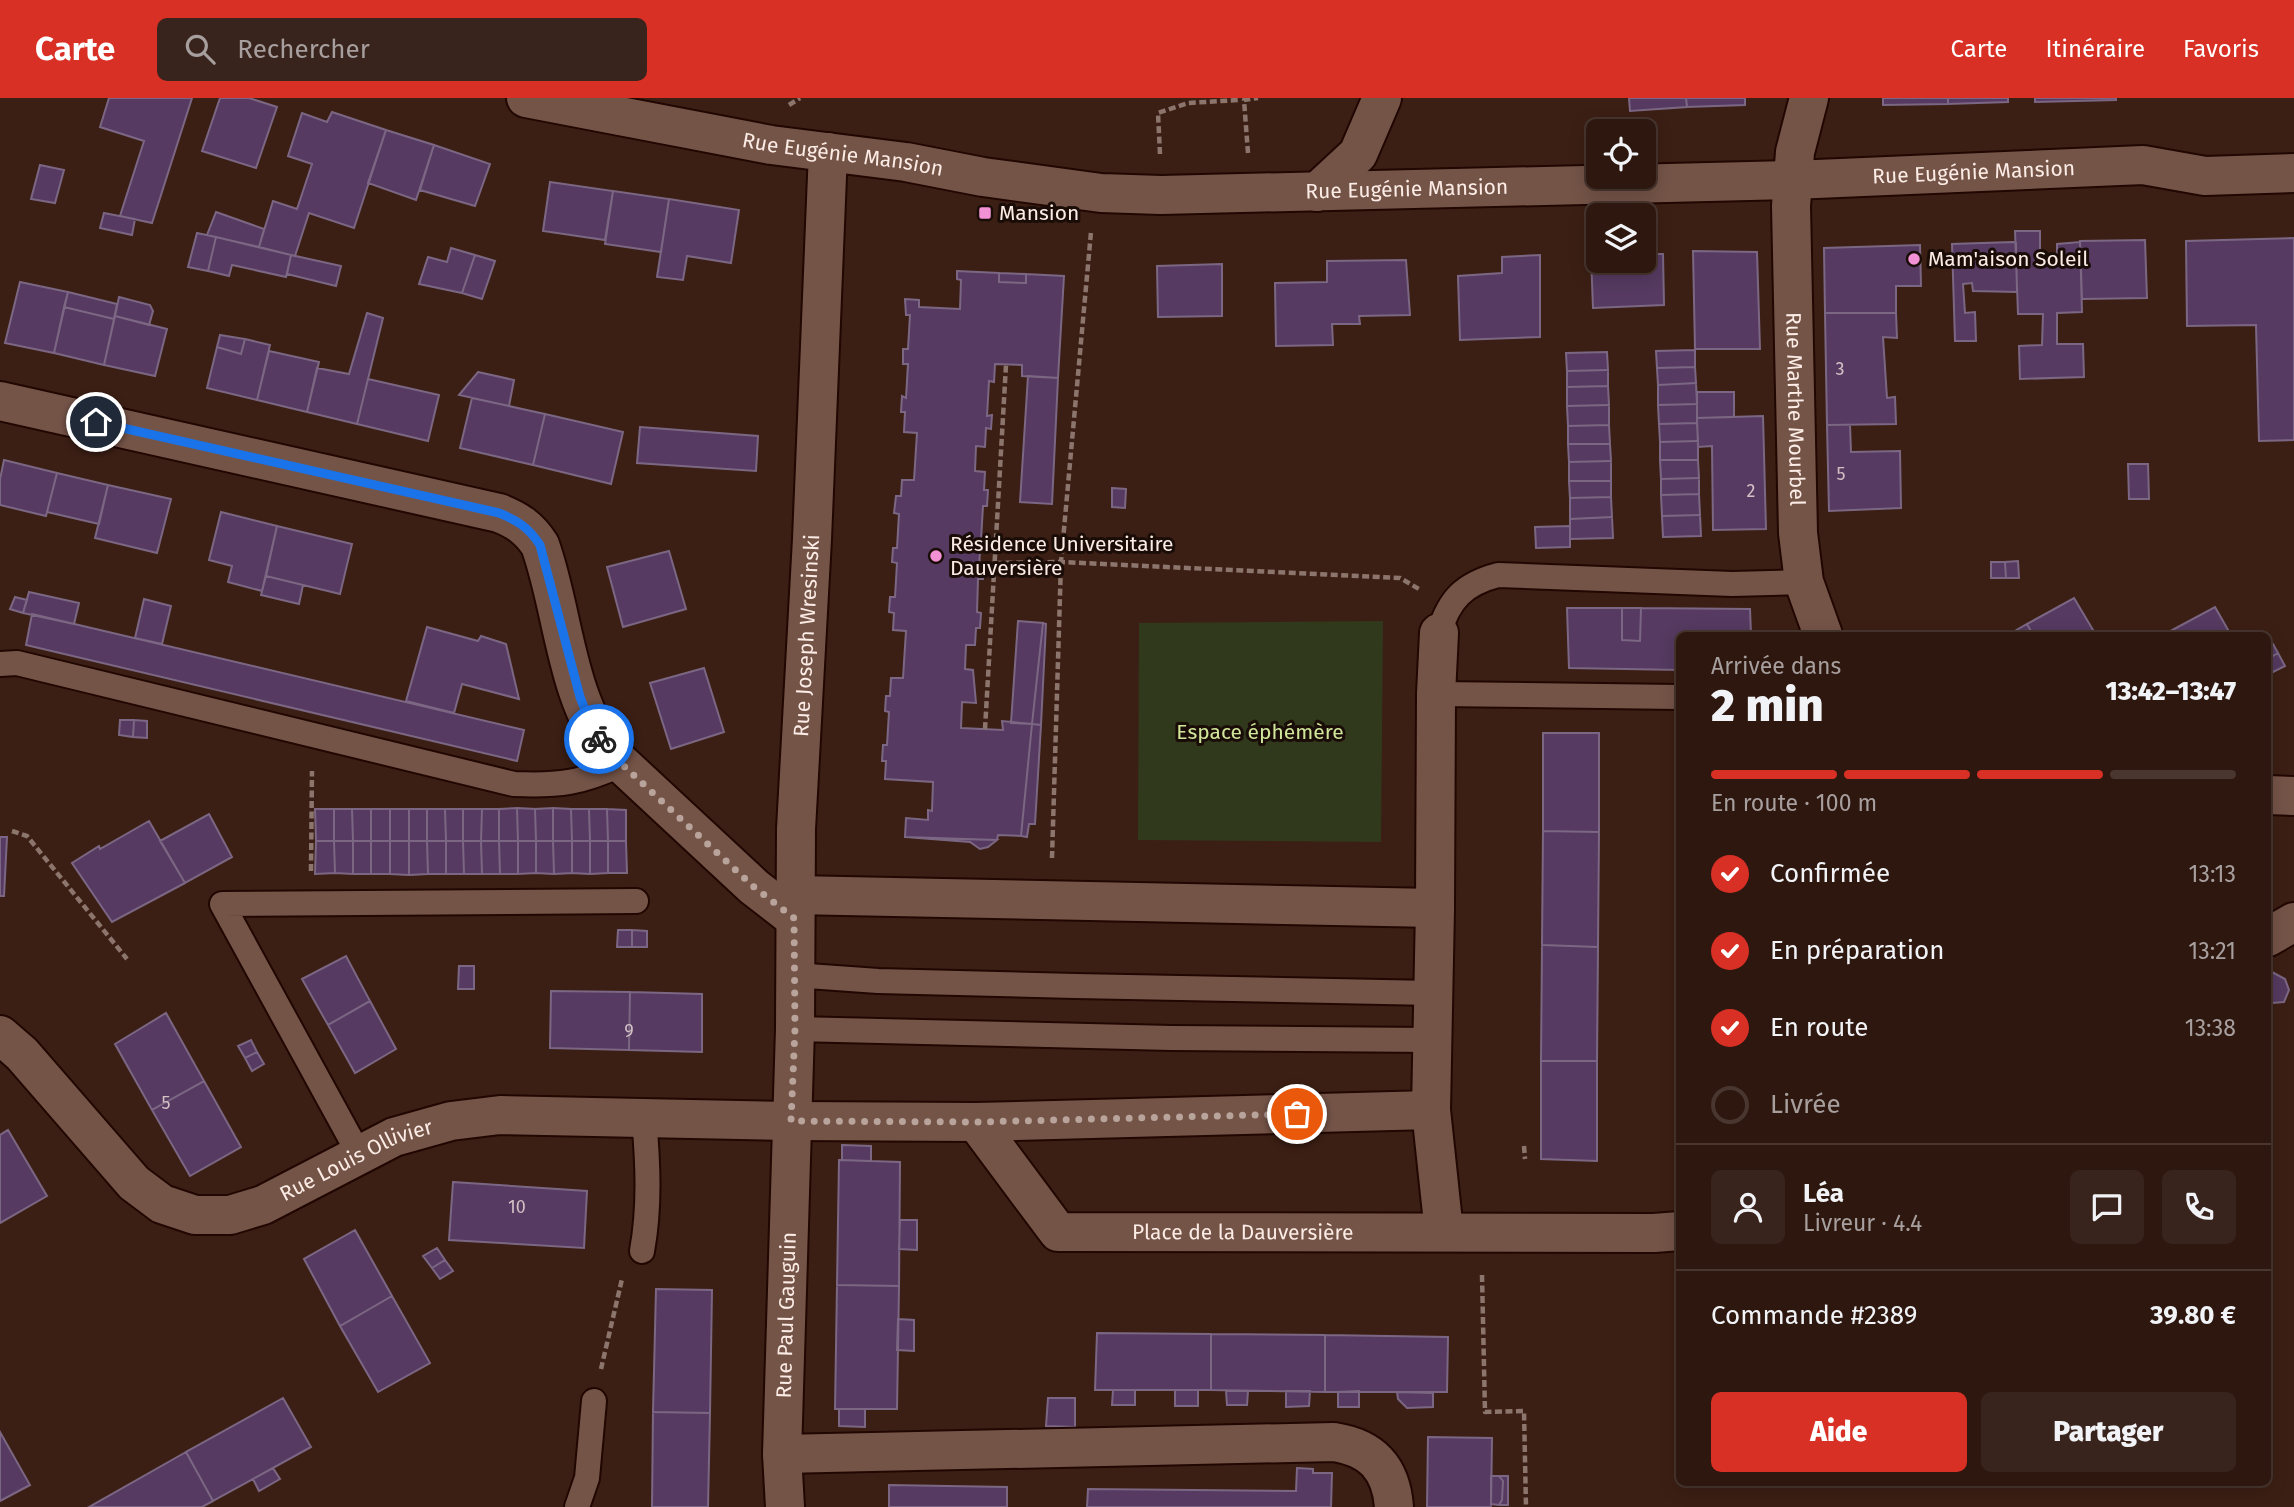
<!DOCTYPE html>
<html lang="fr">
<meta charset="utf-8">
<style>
:root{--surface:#2d170f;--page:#39241d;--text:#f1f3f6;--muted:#a79f9e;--line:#48362f;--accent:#d93025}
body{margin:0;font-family:"Fira Sans",sans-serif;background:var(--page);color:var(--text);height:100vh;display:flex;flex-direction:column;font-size:26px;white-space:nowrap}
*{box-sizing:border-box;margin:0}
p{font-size:23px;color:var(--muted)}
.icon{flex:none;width:38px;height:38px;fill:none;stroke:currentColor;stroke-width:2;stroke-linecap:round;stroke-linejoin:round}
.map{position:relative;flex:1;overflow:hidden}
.sheet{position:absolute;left:1676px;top:534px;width:595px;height:854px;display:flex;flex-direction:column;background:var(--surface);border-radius:10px;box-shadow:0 4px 18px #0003,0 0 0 2px var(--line)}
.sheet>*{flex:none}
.controls{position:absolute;left:1586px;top:21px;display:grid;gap:14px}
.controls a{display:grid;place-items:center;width:70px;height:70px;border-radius:10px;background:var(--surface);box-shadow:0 4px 18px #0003,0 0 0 2px var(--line);font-size:35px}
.pin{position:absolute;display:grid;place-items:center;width:60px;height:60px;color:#fff;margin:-30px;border:4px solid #fff;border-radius:50%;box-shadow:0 2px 7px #0007}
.courier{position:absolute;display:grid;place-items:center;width:70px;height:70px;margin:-35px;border:5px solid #1a73e8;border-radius:50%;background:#fff;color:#222;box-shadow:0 2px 9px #0007}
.overview em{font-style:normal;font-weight:800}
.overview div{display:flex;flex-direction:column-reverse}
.overview{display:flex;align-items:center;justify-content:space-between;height:119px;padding:0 35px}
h1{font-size:46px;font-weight:800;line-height:52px}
.bar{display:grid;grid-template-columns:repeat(4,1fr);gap:10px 7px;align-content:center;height:84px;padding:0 35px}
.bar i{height:9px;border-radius:5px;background:var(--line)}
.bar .current{background:var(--accent)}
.bar p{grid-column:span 4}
.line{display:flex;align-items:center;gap:18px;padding:0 35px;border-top:2px solid var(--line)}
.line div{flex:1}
.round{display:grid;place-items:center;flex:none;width:74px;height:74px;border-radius:10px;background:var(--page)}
ol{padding:0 35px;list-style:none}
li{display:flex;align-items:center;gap:21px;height:77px}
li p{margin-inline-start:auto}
li .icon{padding:7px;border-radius:50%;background:var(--accent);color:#fff;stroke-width:4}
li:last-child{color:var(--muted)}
li i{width:38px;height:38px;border:4px solid var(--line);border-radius:50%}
.cta{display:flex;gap:14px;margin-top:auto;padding:14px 35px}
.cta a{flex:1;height:80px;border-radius:10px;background:var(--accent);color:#fff;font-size:28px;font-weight:800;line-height:80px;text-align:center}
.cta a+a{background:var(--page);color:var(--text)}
header{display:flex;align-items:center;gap:42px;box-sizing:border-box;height:98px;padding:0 35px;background:var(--accent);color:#fff}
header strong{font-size:33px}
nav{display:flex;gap:38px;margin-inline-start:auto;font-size:24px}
.search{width:490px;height:63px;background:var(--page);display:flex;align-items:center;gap:18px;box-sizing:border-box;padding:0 24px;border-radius:10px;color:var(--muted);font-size:26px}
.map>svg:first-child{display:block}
</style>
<header>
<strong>Carte</strong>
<div class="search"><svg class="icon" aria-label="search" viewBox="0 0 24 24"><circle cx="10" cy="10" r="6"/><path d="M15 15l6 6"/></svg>Rechercher</div>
<nav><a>Carte</a><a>Itinéraire</a><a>Favoris</a></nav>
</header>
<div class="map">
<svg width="2294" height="1409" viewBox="0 0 2294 1409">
<rect width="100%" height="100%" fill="#3c1f14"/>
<!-- green -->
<path fill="#31391c" d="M1383,523L1381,744L1138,742L1139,525Z"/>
<!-- building -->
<path fill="#563a61" stroke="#7b6783" stroke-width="2" d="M109,0H192L152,125L120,118L144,43L100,29Z
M220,0H249L277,9L256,70L202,53Z
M1629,0H1686L1687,9L1630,13Z
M1686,0H1745V7L1687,9Z
M1883,0H1948V6L1883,7Z
M1948,0H2008V4L1948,6Z
M2035,0H2116V2L2035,4Z
M332,14L386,32L354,130L309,115L295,158L259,149L273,103L297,111L312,66L288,58L302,15L327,24Z
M386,32L434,47L416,102L368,85Z
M434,47L490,66L475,108L420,92Z
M40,67L64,72L55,105L31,101Z
M550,84L613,93L605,142L543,133Z
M613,93L669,101L661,154L605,146Z
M669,101L739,112L731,165L687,158L683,182L657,179Z
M216,114L264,131L259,149L207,137Z
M104,115L135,121L132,137L100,130Z
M2015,133H2040V164L2057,163V146L2080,144L2082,214L2057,215V246H2083L2084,279L2020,281L2019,248L2042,247L2043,216H2018Z
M197,135L216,139L208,173L188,169Z
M216,139L291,157L286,179L232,167L229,178L208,173Z
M2294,140V342L2259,343L2256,227L2187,228L2186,143Z
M2145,142L2147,200L2082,201L2080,143Z
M2013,144L2016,145L2017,194L1973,193L1972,185L1963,186L1965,215L1975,214L1976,243H1955L1952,146Z
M1920,147L1921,188H1896V215H1825L1824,150Z
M451,150L475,157L462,195L419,186L428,159L447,164Z
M1693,153L1757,154L1760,251H1695Z
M1643,156H1663L1664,207L1593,210L1591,158H1598V163H1643Z
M291,157L341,168L336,188L287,176Z
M475,157L495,163L482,201L462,195Z
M1540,157V239L1460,242L1458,178L1502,175V159Z
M1406,162L1410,217L1359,218L1360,226H1332L1333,247L1276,248L1275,185L1327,184V163Z
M1222,166V218L1158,219L1157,168Z
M957,173L999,175V184L1026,185V176L1064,178L1058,280L1022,278V267L995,266L994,284L989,283L987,318L992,317L991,331L986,330L985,349L976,348L975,373L985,374L984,392H988L987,408H983L981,442H984L985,452L980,451L979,472H984L983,481H978L977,514L981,515L980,530H976L975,547H966L965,571L973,572L976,605L962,604L961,630L1003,632L1002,623L1032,626L1021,738L998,737L997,742L905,739L906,720L928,722V712L932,713L933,684L885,681L886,663H882L883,647H887L889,614L885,613L886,598H890L891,580H903L906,533L893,532L894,515L889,514L890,499H895L897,465L892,464L893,450H897L899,416L894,415L896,398H901L902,382H914L917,335L904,334L905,314H901L902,298L906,300L908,266H903V251H908L910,217H906L905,201L919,202V209L960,211L961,182L957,181Z
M999,175L1026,176V185L999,184Z
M20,184L68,194L54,255L5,245Z
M68,194L117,206L114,221L64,209Z
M119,199L150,207L153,213L149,227L115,218Z
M64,209L114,221L104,267L54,255Z
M367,215L383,220L357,326L307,314L317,270L349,276Z
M1825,215H1896L1897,240L1883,239L1887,300L1895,299L1896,326L1827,327Z
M115,218L167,231L155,278L104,267Z
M220,237L245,241L241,256L217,249Z
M245,241L270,247L257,302L207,290L217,249L241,256Z
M1695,252V269L1657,270L1656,253Z
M269,253L319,264L307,314L257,302Z
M1607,254L1608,272L1567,273L1566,255Z
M1695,269L1696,285L1658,287L1657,270Z
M1608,272V288L1567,289V273Z
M478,274L514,282L509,308L459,297Z
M1028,278L1058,280L1052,406L1020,404Z
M368,281L439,297L428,343L357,326Z
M1696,285L1697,306L1658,307V287Z
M1608,288L1609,307L1567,308V289Z
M1697,294H1734V319L1697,320Z
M472,300L545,316L533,367L460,350Z
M1697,306V325L1659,326L1658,307Z
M1609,307V327L1568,328L1567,308Z
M545,316L623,334L611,386L533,367Z
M1763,318L1766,431L1713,432L1712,348L1698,349L1697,320Z
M1697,325L1698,343L1660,344L1659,326Z
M1609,327L1610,346H1568V328Z
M1827,327H1850L1851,354L1900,353L1901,410L1829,413Z
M640,329L758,338L756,373L637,365Z
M1698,343V362H1660V344Z
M1568,346H1610L1611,363L1569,364Z
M4,362L57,375L46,418L0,407V381Z
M1660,362H1698L1699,380L1661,381Z
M1611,363V383H1569V364Z
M2128,366H2148L2149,401H2129Z
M57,375L108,387L99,426L47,414Z
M1699,380V396L1661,397V381Z
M1569,383H1611V399L1570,400Z
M108,387L171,401L157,455L95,440Z
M1112,390L1126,391L1125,410L1112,409Z
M1699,396L1700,417L1662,418L1661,397Z
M1611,399L1612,419L1570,421V400Z
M221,414L277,428L262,493L228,484L232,468L209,462Z
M1700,417L1701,438L1663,439L1662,418Z
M1612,419L1613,440L1570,441V421Z
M277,428L352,446L340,496L266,478Z
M1570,428V449L1536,450L1535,429Z
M669,453L686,511L623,529L607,469Z
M2018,463L2019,480H2006L2005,464Z
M1991,464H2005L2006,480H1991Z
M266,478L303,487L299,506L261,497Z
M29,494L79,505L74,526L23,515Z
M15,499L27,502L23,515L10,511Z
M2074,500L2096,537H2033L2027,526Z
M144,501L171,508L162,546L135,540Z
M2215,509L2231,537H2163Z
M1567,510H1622V542L1640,543L1641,510L1750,511L1751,537H1680V572L1569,570Z
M1622,510H1641L1640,543L1622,542Z
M32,516L524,632L517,663L26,547Z
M1018,523L1043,525L1032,626L1011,625Z
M1043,525L1046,526L1041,627L1032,626Z
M2027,526L2033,537H2008Z
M427,529L478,543L481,538L506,546L519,601L462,586L454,615L406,603Z
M2273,546L2278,555L2268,561V548Z
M2278,555L2285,568L2271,575L2268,571V561Z
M704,570L724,634L671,651L650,585Z
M120,622H134L133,639L119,637Z
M134,622L147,623V640L133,639Z
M1032,626L1041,627L1035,726H1029L1027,739L1021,738Z
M1543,635H1599V734L1543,733Z
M517,710L518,743H499V711Z
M517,710L535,711L536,743H518Z
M553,710L571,711L572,743H553Z
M553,710V743H536L535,711Z
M315,711H334V743H316Z
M334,711H352L353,743H334Z
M352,711H371V743H353Z
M371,711H390V743H371Z
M390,711H409V743H390Z
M409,711H427V743H409Z
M427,711H445L446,743H427Z
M445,711H463V743H446Z
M463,711H482L481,743H463Z
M482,711H499V743H481Z
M571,711H589L590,743H572Z
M589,711H607L608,743H590Z
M607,711L626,712V743H608Z
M209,716L232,759L185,785L160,743Z
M149,723L185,785L112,824L72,765L99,748L100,751Z
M1543,733L1599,734L1598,849L1542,847Z
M0,739H7L4,798H0Z
M905,739L959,741L997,742L988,749L980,751L970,744Z
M316,743H334L335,775L315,776Z
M334,743H353V776L335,775Z
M353,743H371V776H353Z
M371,743H390V776H371Z
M390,743H409V777L390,776Z
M409,743H427L428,776L409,777Z
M427,743H446V776H428Z
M446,743H463L464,776H446Z
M463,743H481L482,776H464Z
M481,743H499L500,776H482Z
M499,743H518V776H500Z
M518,743H536V775L518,776Z
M536,743H553L554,776L536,775Z
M553,743H572V775L554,776Z
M572,743H590V776L572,775Z
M590,743H608V775L590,776Z
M608,743H626L627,775H608Z
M618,832H632V849H617Z
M632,832L647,833V849H632Z
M1542,847L1598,849L1597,963H1541Z
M346,858L370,903L328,927L302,881Z
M459,868H474V891H458Z
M2272,874L2285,881L2289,892L2284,904L2272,905L2268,902V876Z
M551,893L630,894L629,952L550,950Z
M630,894L702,896V954L629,952Z
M370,903L396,951L355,975L328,927Z
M166,915L204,983L152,1012L115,946Z
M251,942L257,954L245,960L238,948Z
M257,954L264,966L252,973L245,960Z
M1541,963H1597V1063L1541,1061Z
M204,983L241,1049L190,1078L152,1012Z
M8,1032L47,1098L0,1125V1037Z
M842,1047L871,1048V1063L842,1062Z
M839,1062L900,1064L899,1188L837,1187Z
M453,1084L587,1093L584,1150L449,1142Z
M900,1122H917V1152L899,1151Z
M355,1132L392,1198L340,1228L304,1161Z
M437,1150L445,1162L432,1170L423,1158Z
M445,1162L453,1173L440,1181L432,1170Z
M837,1187L899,1188L897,1311H835Z
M656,1191L712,1192L710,1315L653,1314Z
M392,1198L430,1265L378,1294L340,1228Z
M898,1221L914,1222V1253L897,1252Z
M1097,1235L1211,1236V1292H1095Z
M1211,1236L1325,1237V1294L1211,1292Z
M1325,1237L1448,1239L1447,1294H1325Z
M1113,1292H1135V1307H1112Z
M1175,1292H1198V1308H1175Z
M1226,1293H1248L1247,1307H1227Z
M1286,1293H1310L1309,1308L1286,1309Z
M1359,1293V1309H1338V1294Z
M1397,1294L1433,1295V1309L1407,1310L1398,1301Z
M283,1300L311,1349L213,1403L186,1354Z
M1048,1300H1075V1329L1046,1328Z
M839,1311H865V1329L839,1328Z
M653,1314L710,1315L708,1409H652Z
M0,1334L30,1387L0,1403Z
M1428,1339L1492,1340L1491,1409H1427Z
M186,1354L213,1403L202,1409H89Z
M273,1370L280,1381L259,1393L253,1381Z
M1297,1370L1313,1371V1375H1332L1331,1409H1087L1088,1391L1296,1393Z
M1491,1378H1499L1503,1383L1502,1402L1499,1407L1491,1406Z
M1499,1378H1508V1407H1499L1502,1402L1503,1383Z
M889,1387L1007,1389V1409H889Z"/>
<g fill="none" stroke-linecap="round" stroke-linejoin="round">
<!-- service casing -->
<g stroke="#210701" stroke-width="28">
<path id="service" d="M1439,535C1449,501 1464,486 1498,477L1732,486L1804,484
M0,566L17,565L514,686C559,688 581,685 622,666
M1436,596L1680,599
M794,877L878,883L1075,888L1433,895
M795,931L1172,940L1432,942
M359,1056L222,806L636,803
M642,1153C650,1109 648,1065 644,1020
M577,1409L587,1380L594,1303"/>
</g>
<!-- minor casing -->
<g stroke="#210701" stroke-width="42">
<g id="minor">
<path id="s1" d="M526,0L771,47L906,64L983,79L1101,95L1161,97L1793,82L2143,67L2205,78L2294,75"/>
<path id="s2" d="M1809,0L1795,54L1791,108L1798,435L1804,484L1823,537"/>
<path d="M1317,94L1358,56L1382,0"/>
<path d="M0,303L499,415C517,422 529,430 540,447C564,514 565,599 611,656L754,789L794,820"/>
<path d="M2268,697L2294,698"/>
<path d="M794,797L1435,810"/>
<path d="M2268,839L2294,824"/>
<path id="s3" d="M0,937L22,956L134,1085L162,1106L195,1117H230L263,1107L394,1039L451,1023L500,1017L791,1023L976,1024L1431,1012L1435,810L1436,596L1439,535"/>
<path d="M1431,1012L1444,1134"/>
<path id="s4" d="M976,1024L1058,1134L1654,1135L1680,1133"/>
<path d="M782,1356L1334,1344C1372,1350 1391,1370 1394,1409"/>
<path id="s5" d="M785,1409L782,1356L795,931L796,731L812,441L828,54"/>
</g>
</g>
<!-- path -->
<path stroke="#8c756c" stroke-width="4.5" stroke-dasharray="7 3.5" stroke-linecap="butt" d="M789,7L800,0
M1248,55L1244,2L1258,0
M1160,56L1158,15L1188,5L1238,2
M995,465L1061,464L1400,480L1419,491V493
M985,631L1006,267
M12,733L27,738L127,861
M1052,760L1061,464L1091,134
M311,773L312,673
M1524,1048L1525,1061
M1482,1177L1485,1314L1524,1313L1526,1409
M601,1271L622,1181"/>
<!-- service -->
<use href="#service" stroke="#755448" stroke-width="24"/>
<!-- minor -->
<use href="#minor" stroke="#755448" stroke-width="38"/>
</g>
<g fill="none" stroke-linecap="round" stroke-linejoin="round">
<!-- done -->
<path stroke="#b9a49c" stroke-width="7" stroke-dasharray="0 12.6" d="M599,641L611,656L754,789L794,820L795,931L791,1023L976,1024L1297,1016"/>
<!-- route -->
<path stroke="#1a73e8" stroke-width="9" d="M96,324L499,415C517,422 529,430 540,447L580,599L589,622L599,641"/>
</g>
<!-- markers -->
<g fill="#f391d5" stroke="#1a0d08" stroke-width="2.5">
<rect x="978" y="108" width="14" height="14" rx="3.5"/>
<circle cx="1914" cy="161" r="7"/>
<circle cx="936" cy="458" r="7"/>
</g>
<g text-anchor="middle" stroke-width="6" stroke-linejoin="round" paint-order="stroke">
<!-- number labels -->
<g font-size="18" fill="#d2c0c5">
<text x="1840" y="277">3</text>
<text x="1841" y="382">5</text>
<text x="1751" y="399">2</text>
<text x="629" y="939">9</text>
<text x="166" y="1011">5</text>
<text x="517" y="1115">10</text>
</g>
<!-- street labels -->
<g font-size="21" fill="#fcece6" stroke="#1a0d08">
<text dy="7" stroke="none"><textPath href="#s1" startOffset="322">Rue Eugénie Mansion</textPath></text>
<text dy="7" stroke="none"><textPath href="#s1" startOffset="1456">Rue Eugénie Mansion</textPath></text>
<text dy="7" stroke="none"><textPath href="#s1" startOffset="889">Rue Eugénie Mansion</textPath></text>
<text dy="7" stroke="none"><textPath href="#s2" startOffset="313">Rue Marthe Mourbel</textPath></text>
<text dy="7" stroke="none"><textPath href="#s5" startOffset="872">Rue Joseph Wresinski</textPath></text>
<text dy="7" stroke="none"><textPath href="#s3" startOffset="443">Rue Louis Ollivier</textPath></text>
<text dy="7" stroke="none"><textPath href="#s4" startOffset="322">Place de la Dauversière</textPath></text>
<text dy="7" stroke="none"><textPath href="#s5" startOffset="192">Rue Paul Gauguin</textPath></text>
</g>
<!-- poi labels -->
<g font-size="21" fill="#fcece6" stroke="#1a0d08" text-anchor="start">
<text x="999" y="122">Mansion</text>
<text x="1928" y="168">Mam'aison Soleil</text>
<text x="950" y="453">Résidence Universitaire<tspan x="950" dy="24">Dauversière</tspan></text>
</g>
<!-- park labels -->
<g font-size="21" fill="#d0e699" stroke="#1a0d08">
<text x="1260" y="641">Espace éphémère</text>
</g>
</g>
</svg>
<div class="controls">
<a><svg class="icon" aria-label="locate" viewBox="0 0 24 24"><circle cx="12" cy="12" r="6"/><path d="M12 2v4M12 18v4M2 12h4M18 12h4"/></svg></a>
<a><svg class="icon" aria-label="layers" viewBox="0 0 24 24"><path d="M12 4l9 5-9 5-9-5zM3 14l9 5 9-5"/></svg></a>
</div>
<div class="pin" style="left:1297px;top:1016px;background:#ea580c"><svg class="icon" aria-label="bag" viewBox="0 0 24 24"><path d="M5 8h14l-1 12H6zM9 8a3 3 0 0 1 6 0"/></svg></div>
<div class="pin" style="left:96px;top:324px;background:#1f2937"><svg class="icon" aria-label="home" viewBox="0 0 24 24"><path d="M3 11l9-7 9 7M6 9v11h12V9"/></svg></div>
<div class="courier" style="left:599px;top:641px"><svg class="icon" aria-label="bike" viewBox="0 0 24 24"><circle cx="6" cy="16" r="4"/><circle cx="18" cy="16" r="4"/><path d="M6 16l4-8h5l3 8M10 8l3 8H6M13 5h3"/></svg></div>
<section class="sheet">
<div class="overview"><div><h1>2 min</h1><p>Arrivée dans</p></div><em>13:42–13:47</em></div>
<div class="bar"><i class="current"></i><i class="current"></i><i class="current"></i><i></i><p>En route · 100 m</p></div>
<ol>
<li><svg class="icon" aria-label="check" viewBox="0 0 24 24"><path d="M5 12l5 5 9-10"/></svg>Confirmée<p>13:13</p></li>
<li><svg class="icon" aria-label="check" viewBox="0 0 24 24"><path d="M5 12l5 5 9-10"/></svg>En préparation<p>13:21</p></li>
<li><svg class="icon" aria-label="check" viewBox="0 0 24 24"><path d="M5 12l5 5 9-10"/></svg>En route<p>13:38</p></li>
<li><i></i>Livrée</li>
</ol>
<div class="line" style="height:126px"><a class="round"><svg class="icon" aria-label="person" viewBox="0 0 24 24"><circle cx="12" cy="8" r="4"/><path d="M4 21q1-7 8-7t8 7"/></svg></a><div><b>Léa</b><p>Livreur · 4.4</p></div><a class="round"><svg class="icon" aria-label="chat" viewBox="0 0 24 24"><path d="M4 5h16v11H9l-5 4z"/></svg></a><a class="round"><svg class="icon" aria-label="phone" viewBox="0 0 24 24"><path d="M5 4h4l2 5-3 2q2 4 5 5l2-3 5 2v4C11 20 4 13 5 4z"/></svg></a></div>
<div class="line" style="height:91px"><div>Commande #2389</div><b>39.80 €</b></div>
<div class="cta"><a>Aide</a><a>Partager</a></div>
</section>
</div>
